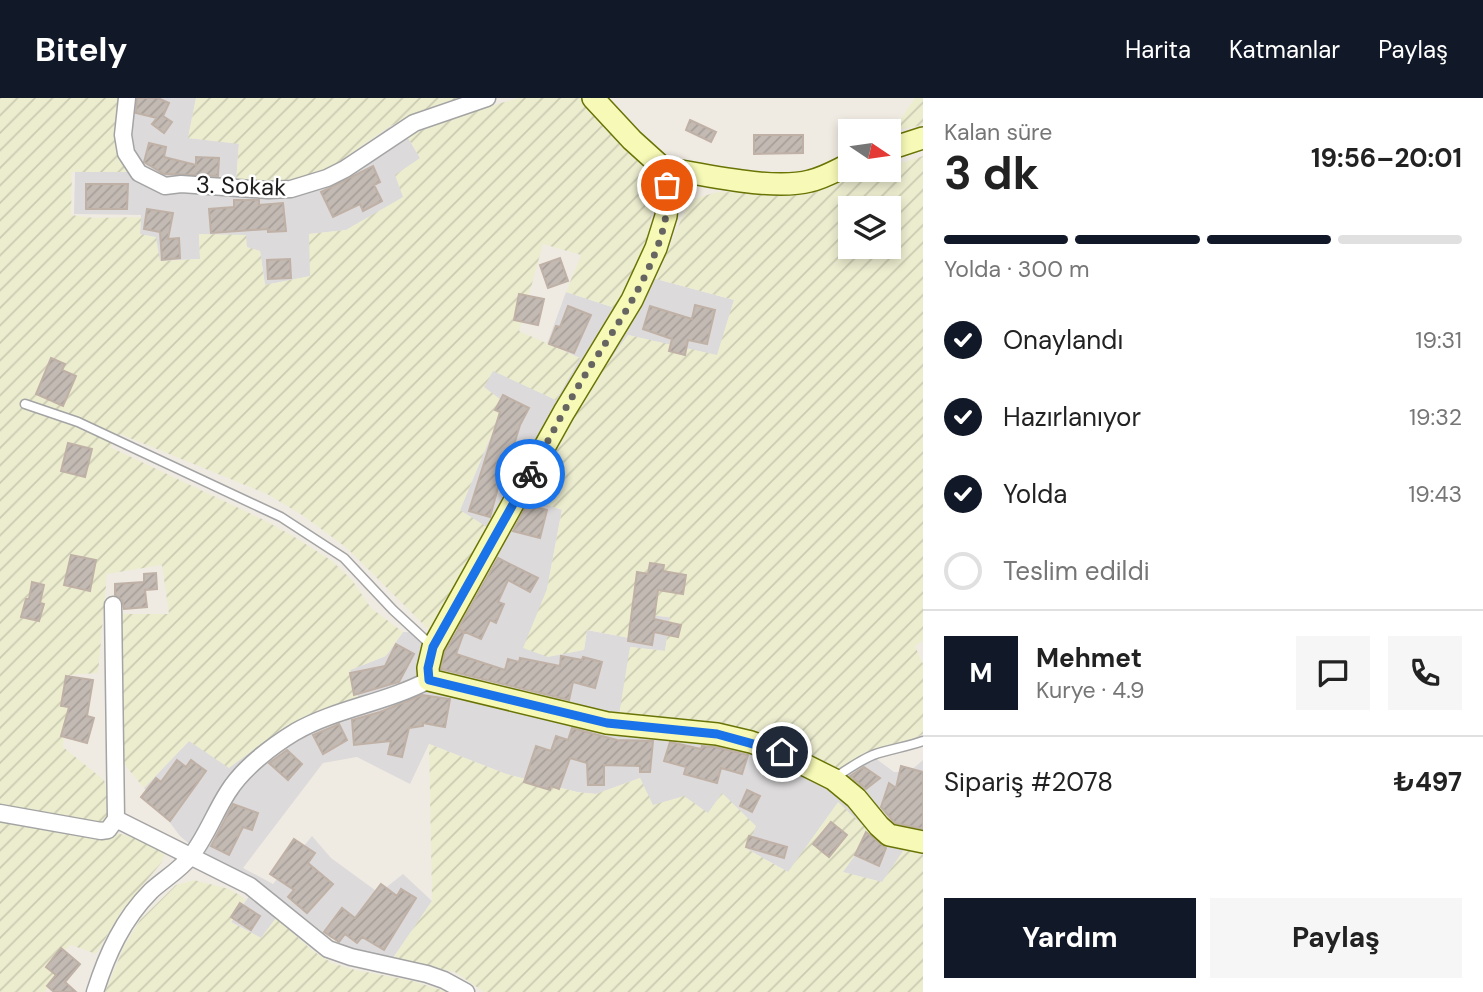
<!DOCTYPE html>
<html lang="tr">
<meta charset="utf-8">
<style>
:root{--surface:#fff;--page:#f6f6f6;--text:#222;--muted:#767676;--line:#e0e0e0;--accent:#111827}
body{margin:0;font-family:"DM Sans",sans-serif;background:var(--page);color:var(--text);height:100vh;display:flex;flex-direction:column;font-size:26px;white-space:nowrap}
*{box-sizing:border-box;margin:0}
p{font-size:23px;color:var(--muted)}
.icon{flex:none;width:38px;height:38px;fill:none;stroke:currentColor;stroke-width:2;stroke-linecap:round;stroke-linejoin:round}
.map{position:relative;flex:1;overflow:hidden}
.sheet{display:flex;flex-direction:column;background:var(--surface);width:560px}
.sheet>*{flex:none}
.needle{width:46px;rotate:103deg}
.buttons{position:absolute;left:838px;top:21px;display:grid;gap:14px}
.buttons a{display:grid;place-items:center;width:63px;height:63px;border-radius:0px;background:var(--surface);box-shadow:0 4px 10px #0003;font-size:35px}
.pin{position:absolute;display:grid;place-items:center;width:60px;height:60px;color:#fff;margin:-30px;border:4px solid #fff;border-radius:50%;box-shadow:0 2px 7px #0007}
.courier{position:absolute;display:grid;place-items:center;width:70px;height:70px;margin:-35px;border:5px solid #1a73e8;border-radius:50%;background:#fff;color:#222;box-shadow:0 2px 9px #0007}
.head em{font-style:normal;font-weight:700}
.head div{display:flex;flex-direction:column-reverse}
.head{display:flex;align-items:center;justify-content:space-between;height:119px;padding:0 21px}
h1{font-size:46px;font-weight:700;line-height:52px}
.bar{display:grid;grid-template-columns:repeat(4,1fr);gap:10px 7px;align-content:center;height:84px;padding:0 21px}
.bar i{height:9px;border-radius:5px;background:var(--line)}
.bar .on{background:var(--accent)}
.bar p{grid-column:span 4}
.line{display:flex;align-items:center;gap:18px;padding:0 21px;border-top:2px solid var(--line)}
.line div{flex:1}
.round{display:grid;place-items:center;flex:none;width:74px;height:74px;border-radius:0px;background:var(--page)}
ol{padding:0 21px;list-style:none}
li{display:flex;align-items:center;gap:21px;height:77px}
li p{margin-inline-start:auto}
li .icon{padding:7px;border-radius:50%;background:var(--accent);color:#fff;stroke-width:4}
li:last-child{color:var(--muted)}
li i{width:38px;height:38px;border:4px solid var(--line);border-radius:50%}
.primary-button{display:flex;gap:14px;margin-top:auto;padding:14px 21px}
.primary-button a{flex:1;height:80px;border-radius:0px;background:var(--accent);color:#fff;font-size:28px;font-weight:700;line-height:80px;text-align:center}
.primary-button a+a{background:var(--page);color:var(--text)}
header{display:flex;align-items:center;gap:42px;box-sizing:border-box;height:98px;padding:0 35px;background:var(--accent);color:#fff}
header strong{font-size:33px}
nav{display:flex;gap:38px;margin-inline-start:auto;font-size:24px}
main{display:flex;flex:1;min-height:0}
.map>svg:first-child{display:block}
</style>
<header>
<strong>Bitely</strong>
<nav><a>Harita</a><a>Katmanlar</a><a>Paylaş</a></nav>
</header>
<main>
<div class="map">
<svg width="923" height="894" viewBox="0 0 923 894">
<defs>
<pattern id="farmland-furrows" width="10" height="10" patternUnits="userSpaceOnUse" patternTransform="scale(1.75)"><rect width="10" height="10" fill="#ecedcf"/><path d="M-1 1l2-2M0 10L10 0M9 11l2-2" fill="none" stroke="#cacbb1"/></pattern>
<pattern id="building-hatch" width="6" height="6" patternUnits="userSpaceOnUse" patternTransform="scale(1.75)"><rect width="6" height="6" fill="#c3bab3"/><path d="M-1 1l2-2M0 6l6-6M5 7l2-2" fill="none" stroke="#a79f9a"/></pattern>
</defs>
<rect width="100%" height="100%" fill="#efebe3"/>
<!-- residential -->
<path fill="#dcdada" d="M129,0H196L188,40L239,45L236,84L349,59L389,29L407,38L420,60L404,99L346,132L310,136L311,178L265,187L260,153L199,136L200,161L160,163L140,136L141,117L74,116L75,74Z
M634,175L734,202L717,258L628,237L607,266L557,345L529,400L562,411L547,491L584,552L587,532L629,540L634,516L670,519L665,553L631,549L689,623L721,625L753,635L838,673L867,654L894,674H909L923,662V754L905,751L882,784L842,774H788L747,751L722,695L708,716L652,707L640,680L596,696L577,694L506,676L429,646L410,686L357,659L323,665L243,770L273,786L312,738L331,760L379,795L403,776L432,803L393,860L348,849L328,838L287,806L261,840L231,824L259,784L202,757L180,738L144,690L189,643L264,645L286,628L358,600L350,572L386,558L403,534L432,535L460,412L498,321L483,290L493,272L556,302L580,260L547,246L566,194L618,211Z"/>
<!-- farmland -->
<path fill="url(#farmland-furrows)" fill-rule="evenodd" d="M0,0H129L131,74H72L71,117L94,120L141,119L140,136L156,139L160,163L200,161L199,136L246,137L247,149L260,153L265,187L310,178L309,136L346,132L403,99L395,77L420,60L407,38L480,11L519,0H582L624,40L647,70L655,93L648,141L618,211L566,194L581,157L543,146L519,233L580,260L556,302L493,273L484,289L500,301L498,321L460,412L487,429L432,535L347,450L302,417L267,396L120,336L110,349L262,421L293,438L332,463L352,482L371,510L403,534L386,558L350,572L358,599L286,628L229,670L189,643L144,690L119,660L120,516H169L162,467L107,476L98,575L70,577L63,649L104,682L108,696L109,727L116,735L158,746L166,753L162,764L123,811L96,856L71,847L50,864L59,877L45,894H0Z
M196,0H463L414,16L389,29L329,71L301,81L236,85L239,46L188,40Z
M915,0H923V27L892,33Z
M923,58V543L915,548L923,566V636L912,642L867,654L838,673L753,635L721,625L619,617L630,549L665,553L670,519L635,516L630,540L587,532L584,552L548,559L523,550L547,491L562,412L529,401L557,345L607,266L628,237L717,257L734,202L656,181L684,115L696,100L718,94L801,96L881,72H889V69ZM850,110H889V149H850Z
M429,646L506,676L577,694L596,696L640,680L653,707L684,698L708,715L722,695L756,728L747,751L788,774L838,704L871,735L843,774L882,784L905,750L923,754V894H484L455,874L393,860L432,803Z
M194,782L229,791L246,801L231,824L261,840L276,820L313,853L332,865L355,872L409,882L448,894H105L124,848L140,822L176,787Z"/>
<!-- building -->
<path fill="url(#building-hatch)" stroke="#c0b1a6" stroke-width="2" d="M137,0H158L169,5L163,18L172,24L164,35L152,26L157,20L136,15Z
M690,22L716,34L711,44L686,32Z
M754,37H803V55L754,56Z
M149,45L166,49L164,59L196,67V59L219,60L218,78L164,76L144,64Z
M373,68L380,84L374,87L382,103L363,113L360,106L333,119L321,94Z
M86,86H128L127,111H86Z
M234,102H259V107L283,105L286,133L268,134V131L211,135L209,111L234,109Z
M147,111L173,115L168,141L179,140L180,160L162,162L160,134L144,131Z
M560,160L568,183L548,190L540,167Z
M290,161L291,180L268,181L267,162Z
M519,196L544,201L538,227L514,222Z
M695,207L715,212L707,246L688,242L685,257L669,253L672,241L643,231L650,208L692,221Z
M568,208L591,217L574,255L549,246L556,228L560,229Z
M51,260L65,266L62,272L76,278L63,308L36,296Z
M503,297L529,310L520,327L505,376L502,375L490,419L469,413L500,314L495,312Z
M68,345L92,351L85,379L61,373Z
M527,407L547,412L540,440L513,433Z
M71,457L96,462L90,493L64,487Z
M498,460L538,480L530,494L508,482L498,504L504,506L496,525L490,522L481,541L458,531Z
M650,465L664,467L663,473L686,477L683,496L658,492L654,521L681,527L678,539L654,534L652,547L628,543L637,474L648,476Z
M156,475L157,491L145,492L147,509L124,511L122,502L115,497V486L144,484V476Z
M32,484L44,487L40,505L44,506L39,523L21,519L26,501H29Z
M458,532L464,534L456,556L505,572L508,561L519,564L520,560L560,568L561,558L582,562L583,559L602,564L595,590L573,584L569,602L441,571L445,554Z
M396,546L414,556L399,584L354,597L350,575L385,568Z
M66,578L93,582L87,618L94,620L87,645L61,638L69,609L61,608Z
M422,597L450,601L445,629L423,625V628L409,630L402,659L388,656L391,643L354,647L352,622L380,614Z
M339,626L347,642L323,656L313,637Z
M572,630L617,642L653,643L650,674H640V668L604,667V687H588L587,665L570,660L559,691L551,688L550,692L524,684L536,648L551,653L556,638L568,642Z
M670,644L701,651L702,648L715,649L748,657L742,676L721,670L717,685L684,676L686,669L664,663Z
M287,652L302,666L288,682L269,665Z
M177,662L186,669L191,662L206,673L170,723L141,699L156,680L161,684Z
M901,668L923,674V731L895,725L881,709L889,685L896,690Z
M864,669L880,680L866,691L850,678Z
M747,692L760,698L752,714L740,708Z
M233,706L258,715L252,732L243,729L229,757L211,748Z
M831,724L847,737L829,759L813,746Z
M866,734L886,750L879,768L855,757Z
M749,738L787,749L784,760L746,749Z
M294,741L315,755L308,765L333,786L307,815L288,799L294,792L270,776Z
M381,786L397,798L401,791L416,800L384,852L362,839L357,845L345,836L339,844L324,834L342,810L355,820Z
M240,805L260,818L251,832L231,819Z
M61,850L80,866L65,884L76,894H54L47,888L56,877L46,869Z"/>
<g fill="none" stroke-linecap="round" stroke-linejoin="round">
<!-- lane casing -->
<g stroke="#a4a4a4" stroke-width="11">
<path id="lane" d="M25,306L78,324L281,419L344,460L393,512L432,548
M833,681C846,672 859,663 873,657C889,651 907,649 923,643"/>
</g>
<!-- street casing -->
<g stroke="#a4a4a4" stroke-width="19">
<path id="street" d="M127,0L123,37L126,55L139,75L165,88L181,86L268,92L291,91L327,80L345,71L414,25L487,0
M113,507L116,721L250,788L328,851L351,859L427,876L444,882L466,894
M0,715L101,733L108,732L116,721
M95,894C107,856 123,821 151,793C164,781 180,772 191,758C206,739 215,714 228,694C243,670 272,648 295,634C337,610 386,605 429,582"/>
</g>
<!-- secondary casing -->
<g stroke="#697405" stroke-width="24">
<path id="secondary" d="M593,0L632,42L663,70L668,100L666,118L656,150L632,202L564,314L433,549L428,570L429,582L607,625L717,636L751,644L781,655L833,681L856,700L879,728L889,737L923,744
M889,51L923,40
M663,70C702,76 772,93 810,83C824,80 837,72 850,66"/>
</g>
<!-- lane -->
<use href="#lane" stroke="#fff" stroke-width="8"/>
<!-- street -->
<use href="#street" stroke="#fff" stroke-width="16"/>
<!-- secondary -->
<use href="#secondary" stroke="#f7f9b7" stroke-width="21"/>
</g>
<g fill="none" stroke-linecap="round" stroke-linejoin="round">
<!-- done -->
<path stroke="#666562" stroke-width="7" stroke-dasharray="0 12.6" d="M530,376C548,343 565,310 585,277C617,226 674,150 667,87"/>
<!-- route -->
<path stroke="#1a73e8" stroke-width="9" d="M530,376L433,549L428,570L429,582L607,625L717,636L782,654"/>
</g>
<g text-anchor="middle" stroke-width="5" stroke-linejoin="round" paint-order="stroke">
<!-- street labels -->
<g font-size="24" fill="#1d1d1d" stroke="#fff">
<text transform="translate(241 88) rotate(2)" y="8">3. Sokak</text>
</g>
</g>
</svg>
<div class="buttons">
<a><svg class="needle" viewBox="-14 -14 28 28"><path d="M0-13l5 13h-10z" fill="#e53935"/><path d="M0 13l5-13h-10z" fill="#767676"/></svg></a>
<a><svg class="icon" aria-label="layers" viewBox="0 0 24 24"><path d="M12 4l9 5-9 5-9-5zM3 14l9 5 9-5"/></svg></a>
</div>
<div class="pin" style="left:667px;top:87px;background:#ea580c"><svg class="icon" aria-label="bag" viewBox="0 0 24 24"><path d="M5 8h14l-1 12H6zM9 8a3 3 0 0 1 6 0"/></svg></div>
<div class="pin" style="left:782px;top:654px;background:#1f2937"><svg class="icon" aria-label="home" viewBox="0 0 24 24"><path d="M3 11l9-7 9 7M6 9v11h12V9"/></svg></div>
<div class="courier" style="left:530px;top:376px"><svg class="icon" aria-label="bike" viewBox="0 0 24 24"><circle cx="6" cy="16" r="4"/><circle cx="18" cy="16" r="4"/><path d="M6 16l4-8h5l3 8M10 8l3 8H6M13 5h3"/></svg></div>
</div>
<section class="sheet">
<div class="head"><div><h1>3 dk</h1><p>Kalan süre</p></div><em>19:56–20:01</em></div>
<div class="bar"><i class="on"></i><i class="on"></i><i class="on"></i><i></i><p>Yolda · 300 m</p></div>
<ol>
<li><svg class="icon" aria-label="check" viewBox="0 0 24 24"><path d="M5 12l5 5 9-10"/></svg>Onaylandı<p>19:31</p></li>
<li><svg class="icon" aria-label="check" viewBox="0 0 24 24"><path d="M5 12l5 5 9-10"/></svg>Hazırlanıyor<p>19:32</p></li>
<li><svg class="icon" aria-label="check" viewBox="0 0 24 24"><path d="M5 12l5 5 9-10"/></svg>Yolda<p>19:43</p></li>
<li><i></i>Teslim edildi</li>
</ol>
<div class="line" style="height:126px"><b class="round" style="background:var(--accent);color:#fff">M</b><div><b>Mehmet</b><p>Kurye · 4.9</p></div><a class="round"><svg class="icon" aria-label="chat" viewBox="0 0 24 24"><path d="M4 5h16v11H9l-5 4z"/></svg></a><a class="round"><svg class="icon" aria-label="phone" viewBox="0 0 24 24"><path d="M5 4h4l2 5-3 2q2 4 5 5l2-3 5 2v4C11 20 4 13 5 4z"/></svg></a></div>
<div class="line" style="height:91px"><div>Sipariş #2078</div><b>₺497</b></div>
<div class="primary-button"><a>Yardım</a><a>Paylaş</a></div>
</section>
</main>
